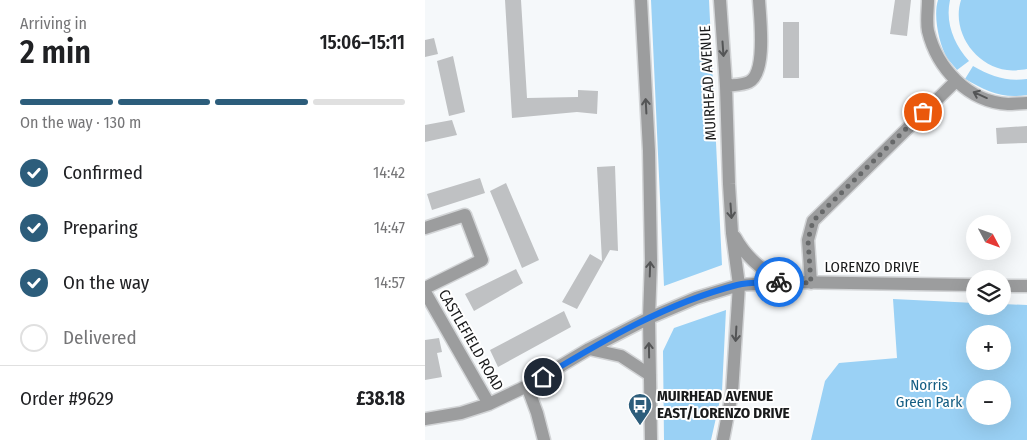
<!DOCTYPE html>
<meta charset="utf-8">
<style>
:root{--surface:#fff;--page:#f6f6f6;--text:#202124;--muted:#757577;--line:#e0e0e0;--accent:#2c5d7b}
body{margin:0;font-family:"Fira Sans Condensed",sans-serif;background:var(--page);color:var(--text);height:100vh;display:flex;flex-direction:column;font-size:19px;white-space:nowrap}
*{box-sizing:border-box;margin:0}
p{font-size:16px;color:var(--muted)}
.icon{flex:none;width:28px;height:28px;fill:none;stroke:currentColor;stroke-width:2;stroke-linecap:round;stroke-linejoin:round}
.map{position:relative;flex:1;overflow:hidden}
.panel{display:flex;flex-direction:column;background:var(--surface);width:425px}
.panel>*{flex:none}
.needle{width:32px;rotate:131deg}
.buttons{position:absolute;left:541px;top:215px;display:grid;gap:10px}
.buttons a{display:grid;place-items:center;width:45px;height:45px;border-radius:50%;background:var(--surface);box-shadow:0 5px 20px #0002;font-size:25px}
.pin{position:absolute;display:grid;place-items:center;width:42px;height:42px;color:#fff;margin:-21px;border:2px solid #fff;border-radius:50%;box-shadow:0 1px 5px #0007}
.courier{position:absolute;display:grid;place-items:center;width:50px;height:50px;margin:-25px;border:4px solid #1a73e8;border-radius:50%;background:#fff;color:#222;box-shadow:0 1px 6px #0007}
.summary em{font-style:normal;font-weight:600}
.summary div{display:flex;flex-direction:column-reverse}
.summary{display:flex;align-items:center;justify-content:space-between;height:85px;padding:0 20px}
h1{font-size:32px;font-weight:600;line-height:38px}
.bar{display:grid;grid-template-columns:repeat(4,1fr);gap:8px 5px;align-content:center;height:60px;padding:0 20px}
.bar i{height:6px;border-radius:4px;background:var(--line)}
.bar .current{background:var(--accent)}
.bar p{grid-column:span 4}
.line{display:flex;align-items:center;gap:12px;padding:0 20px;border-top:1px solid var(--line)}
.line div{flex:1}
ol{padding:0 20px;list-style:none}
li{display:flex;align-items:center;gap:15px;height:55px}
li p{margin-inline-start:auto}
li .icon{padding:5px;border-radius:50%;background:var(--accent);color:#fff;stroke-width:4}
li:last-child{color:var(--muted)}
li i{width:28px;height:28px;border:2px solid var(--line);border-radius:50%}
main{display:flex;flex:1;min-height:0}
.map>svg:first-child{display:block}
</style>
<main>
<section class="panel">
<div class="summary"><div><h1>2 min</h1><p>Arriving in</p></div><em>15:06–15:11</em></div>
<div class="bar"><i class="current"></i><i class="current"></i><i class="current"></i><i></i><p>On the way · 130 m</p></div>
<ol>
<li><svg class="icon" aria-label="check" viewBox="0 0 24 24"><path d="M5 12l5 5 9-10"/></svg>Confirmed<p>14:42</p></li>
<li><svg class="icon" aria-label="check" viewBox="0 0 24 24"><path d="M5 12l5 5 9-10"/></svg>Preparing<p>14:47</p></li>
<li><svg class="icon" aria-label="check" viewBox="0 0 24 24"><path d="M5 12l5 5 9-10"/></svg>On the way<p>14:57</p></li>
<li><i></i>Delivered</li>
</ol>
<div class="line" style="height:65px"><div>Order #9629</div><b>£38.18</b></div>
</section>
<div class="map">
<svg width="602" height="440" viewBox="0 0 602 440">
<rect width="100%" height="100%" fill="#f5f8fa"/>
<!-- green -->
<path fill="#9ad1f5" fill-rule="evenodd" d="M226,0H284L297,265L239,286Z
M513,0H525C520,23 529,44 544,61L532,70C529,66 525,62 522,58C514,44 508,16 513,0Z
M536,0H602V69C596,70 588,71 582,70C550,66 526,31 536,0Z
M548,66C566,76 581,82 602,79V95C577,99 561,91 540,79Z
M468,299L550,303V306H578V304L602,305V440H386L400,381L414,363L472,358ZM550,334H578V361H550ZM550,389H578V416H550Z
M301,310L297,391L286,440H239L238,351L249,328Z"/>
<!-- building -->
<path fill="#bfc1c3" d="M80,0H96L102,98L153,97V90L173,91L172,114L152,112L87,118Z
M470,0H486L482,36L465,34Z
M358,22H374V78H358Z
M9,38L13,54L0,57V40Z
M28,56L40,112L24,116L12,61Z
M27,120L32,135L0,142V125Z
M602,126V143L572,144L571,128Z
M190,166L193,251L185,250L152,309L137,302L165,254L177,261L172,167Z
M55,178L60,193L7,210L2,194Z
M81,183L114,260L97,268L65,191Z
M91,269L98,283L49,311L40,294Z
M139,311L146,327L73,367L65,350Z
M14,338L17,352L12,353L17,377L0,380V340Z"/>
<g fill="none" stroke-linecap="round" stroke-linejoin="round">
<!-- minor casing -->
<g stroke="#d2d4d6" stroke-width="15">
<path id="minor" d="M216,0L224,151L226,260L224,318L226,440
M295,0L301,86L304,184L307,233L314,285L307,393L298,440
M503,0C503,10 501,21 503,31C512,68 543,102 583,104C589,104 596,103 602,103
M301,86C308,85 318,85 324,82C342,73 335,18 334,0
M0,228L40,215L57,260L0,288
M310,237C321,257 338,272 360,281
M386,283L383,240L388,221L531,81
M578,286H602
M0,292L64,404
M164,349L196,356L225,375
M102,386L112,413L119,440
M0,419L36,413L64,404L102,386L164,349L224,318L271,298L314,285L363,282L550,285"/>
</g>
<!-- minor -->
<use href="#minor" stroke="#9c9d9e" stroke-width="12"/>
</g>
<!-- one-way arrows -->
<defs><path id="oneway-shaft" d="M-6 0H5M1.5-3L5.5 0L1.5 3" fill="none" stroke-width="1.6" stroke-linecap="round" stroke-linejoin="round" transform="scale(1.25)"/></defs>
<g stroke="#545556">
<use href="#oneway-shaft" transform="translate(298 49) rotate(86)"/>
<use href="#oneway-shaft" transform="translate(555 95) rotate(-156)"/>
<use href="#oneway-shaft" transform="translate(221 106) rotate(-93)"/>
<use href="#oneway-shaft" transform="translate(306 211) rotate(86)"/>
<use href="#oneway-shaft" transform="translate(225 269) rotate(-88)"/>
<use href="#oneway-shaft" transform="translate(311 334) rotate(93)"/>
<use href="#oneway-shaft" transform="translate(224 350) rotate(-91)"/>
</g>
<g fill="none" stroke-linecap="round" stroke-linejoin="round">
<!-- done -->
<path stroke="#666869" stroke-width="5" stroke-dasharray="0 9" d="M354,282L386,283L383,240L388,221L498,112"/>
<!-- route -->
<path stroke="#1a73e8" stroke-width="6" d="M118,377C179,340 242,303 312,285C325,282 341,283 354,282"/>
</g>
<!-- icons -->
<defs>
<g id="bus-pin" transform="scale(1.25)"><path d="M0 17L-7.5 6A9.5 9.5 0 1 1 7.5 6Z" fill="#2c5d7b" stroke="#fff"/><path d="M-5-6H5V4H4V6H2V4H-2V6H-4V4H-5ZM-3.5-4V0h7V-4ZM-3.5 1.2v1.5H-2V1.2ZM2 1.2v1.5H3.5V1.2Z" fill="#fff"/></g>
</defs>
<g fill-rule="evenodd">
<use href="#bus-pin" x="215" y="405"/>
</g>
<g text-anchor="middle" stroke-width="4" stroke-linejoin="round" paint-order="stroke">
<!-- street labels -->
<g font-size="15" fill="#191a1b" stroke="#fff">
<text transform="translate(283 83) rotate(-93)" y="5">MUIRHEAD AVENUE</text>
<text x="447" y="272">LORENZO DRIVE</text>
<text transform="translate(46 340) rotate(60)" y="5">CASTLEFIELD ROAD</text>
</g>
<!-- park labels -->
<g font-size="15" fill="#135d83" stroke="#fff">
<text x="504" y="390">Norris<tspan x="504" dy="17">Green Park</tspan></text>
</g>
<!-- poi labels -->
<g font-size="15" font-weight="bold" fill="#191a1b" stroke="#fff" text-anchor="start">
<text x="232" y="401">MUIRHEAD AVENUE<tspan x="232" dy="17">EAST/LORENZO DRIVE</tspan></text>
</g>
</g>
</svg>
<div class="buttons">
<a><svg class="needle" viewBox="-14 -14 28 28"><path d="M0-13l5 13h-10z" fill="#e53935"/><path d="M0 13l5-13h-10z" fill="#757577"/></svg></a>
<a><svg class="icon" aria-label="layers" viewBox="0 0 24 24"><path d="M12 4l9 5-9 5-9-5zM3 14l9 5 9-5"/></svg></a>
<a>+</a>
<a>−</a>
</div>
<div class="pin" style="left:498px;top:112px;background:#ea580c"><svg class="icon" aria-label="bag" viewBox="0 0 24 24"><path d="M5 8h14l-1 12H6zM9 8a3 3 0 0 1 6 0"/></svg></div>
<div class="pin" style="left:118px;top:377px;background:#1f2937"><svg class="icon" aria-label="home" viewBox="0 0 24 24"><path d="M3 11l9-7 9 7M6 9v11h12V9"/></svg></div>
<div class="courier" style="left:354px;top:282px"><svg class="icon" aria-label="bike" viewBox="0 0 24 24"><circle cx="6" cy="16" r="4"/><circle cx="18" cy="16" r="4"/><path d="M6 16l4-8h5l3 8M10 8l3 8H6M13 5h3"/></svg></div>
</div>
</main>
